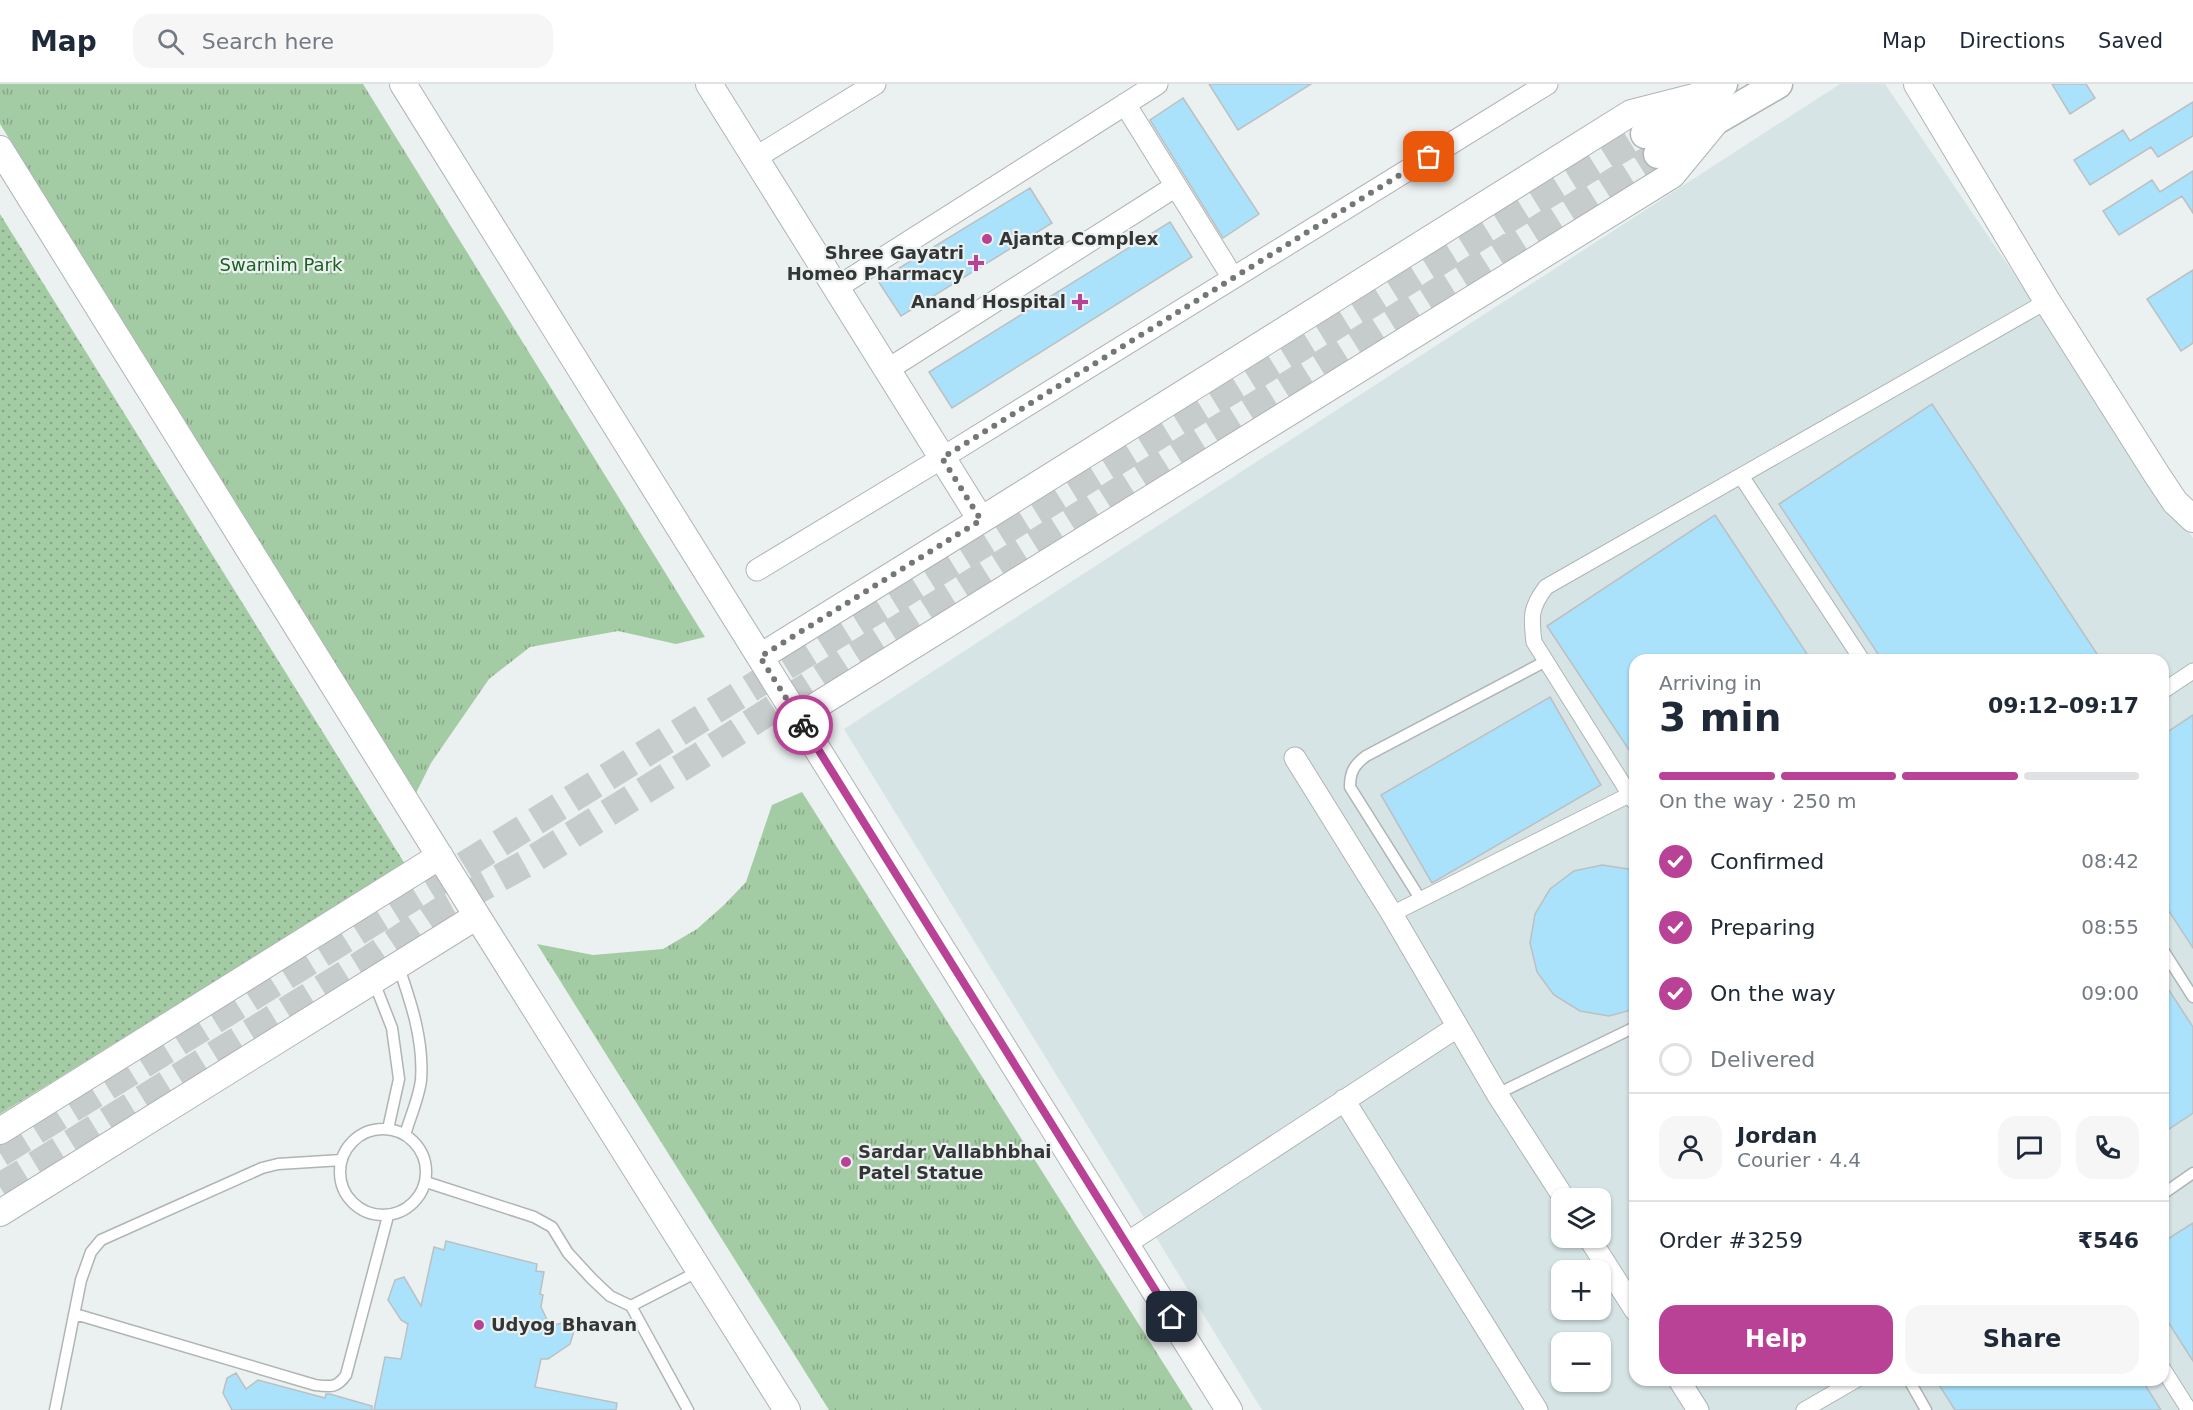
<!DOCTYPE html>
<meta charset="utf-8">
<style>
:root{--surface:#fff;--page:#f6f6f7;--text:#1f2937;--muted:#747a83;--line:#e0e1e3;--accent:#ba4296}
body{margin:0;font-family:"DejaVu Sans",sans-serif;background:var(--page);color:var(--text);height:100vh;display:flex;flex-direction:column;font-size:22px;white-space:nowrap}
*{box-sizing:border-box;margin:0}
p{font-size:20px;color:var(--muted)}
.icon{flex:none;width:33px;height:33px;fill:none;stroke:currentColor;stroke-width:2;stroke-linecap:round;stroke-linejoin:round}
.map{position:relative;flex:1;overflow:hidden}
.drawer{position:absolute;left:1629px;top:570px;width:540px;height:732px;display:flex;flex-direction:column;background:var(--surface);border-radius:18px;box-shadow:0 2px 4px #0004}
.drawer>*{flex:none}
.buttons{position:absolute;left:1551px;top:1104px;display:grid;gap:12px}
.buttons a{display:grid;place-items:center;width:60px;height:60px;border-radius:12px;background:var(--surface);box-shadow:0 2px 4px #0004;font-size:30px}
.pin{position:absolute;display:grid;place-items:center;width:51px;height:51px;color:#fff;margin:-26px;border-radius:12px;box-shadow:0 3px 9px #0006}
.courier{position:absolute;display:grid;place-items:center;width:60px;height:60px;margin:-30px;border:4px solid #ba4296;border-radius:50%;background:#fff;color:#222;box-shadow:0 2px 8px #0007}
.overview em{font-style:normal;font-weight:700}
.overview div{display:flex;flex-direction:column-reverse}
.overview{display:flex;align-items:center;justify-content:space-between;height:102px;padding:0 30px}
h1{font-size:39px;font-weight:700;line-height:45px}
.bar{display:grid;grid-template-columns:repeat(4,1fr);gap:9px 6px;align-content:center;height:72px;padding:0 30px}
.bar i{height:8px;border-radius:4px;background:var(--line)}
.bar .active{background:var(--accent)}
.bar p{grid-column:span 4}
.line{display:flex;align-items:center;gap:15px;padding:0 30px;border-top:2px solid var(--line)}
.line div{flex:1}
.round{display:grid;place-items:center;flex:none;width:63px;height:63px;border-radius:18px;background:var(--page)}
ol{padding:0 30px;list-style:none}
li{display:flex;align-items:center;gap:18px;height:66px}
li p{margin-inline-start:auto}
li .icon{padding:6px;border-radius:50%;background:var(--accent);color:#fff;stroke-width:4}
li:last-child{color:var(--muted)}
li i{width:33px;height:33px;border:3px solid var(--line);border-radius:50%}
.action{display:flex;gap:12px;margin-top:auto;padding:12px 30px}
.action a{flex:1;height:69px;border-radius:18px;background:var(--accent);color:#fff;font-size:24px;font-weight:700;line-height:69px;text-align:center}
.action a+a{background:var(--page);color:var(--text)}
header{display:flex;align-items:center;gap:36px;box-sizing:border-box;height:84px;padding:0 30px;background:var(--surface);border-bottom:2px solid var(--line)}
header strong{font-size:28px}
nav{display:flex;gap:33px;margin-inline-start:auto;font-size:21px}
.search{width:420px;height:54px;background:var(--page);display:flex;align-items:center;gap:15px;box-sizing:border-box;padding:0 21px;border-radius:18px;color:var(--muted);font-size:22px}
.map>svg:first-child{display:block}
</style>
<header>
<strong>Map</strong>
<div class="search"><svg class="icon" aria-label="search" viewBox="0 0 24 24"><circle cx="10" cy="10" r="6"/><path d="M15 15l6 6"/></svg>Search here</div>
<nav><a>Map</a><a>Directions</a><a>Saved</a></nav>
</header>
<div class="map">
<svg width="2193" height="1326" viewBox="0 0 2193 1326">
<defs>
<pattern id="grass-dots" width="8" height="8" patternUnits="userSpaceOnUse" patternTransform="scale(1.5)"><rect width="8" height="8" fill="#a4cca4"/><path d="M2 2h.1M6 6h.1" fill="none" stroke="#86a686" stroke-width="1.8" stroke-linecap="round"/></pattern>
<pattern id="park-tufts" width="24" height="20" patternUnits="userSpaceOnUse" patternTransform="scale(1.5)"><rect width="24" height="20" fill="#a4cca4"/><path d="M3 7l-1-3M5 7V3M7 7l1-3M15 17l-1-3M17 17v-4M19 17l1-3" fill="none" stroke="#86a686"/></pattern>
</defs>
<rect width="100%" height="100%" fill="#ebf0f0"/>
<!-- built -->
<path fill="#d6e4e5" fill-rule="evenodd" d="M1840,0H1885L2193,454V1326H1262L844,645ZM1635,576H2163V1296H1635ZM1562,1114H1600V1154H1562ZM1562,1186H1600V1226H1562ZM1562,1258H1600V1298H1562Z"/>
<!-- grass -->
<path fill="url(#grass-dots)" d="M0,130L405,780L0,1030Z"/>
<!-- park -->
<path fill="url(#park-tufts)" d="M0,0H363L705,553L676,560L618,547L530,563L489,595L431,679L416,709L0,40Z
M802,708L1193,1326H829L537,860L593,871L663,865L697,845L724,821L746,798L772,721Z"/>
<!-- building -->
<path fill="#aae2fc" stroke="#bcc0c2" stroke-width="1.5" d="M1209,0H1311L1238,46Z
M2052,0H2086L2095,14L2070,30Z
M1183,14L1259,130L1223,154L1150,36Z
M2193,18V52L2158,73L2151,63L2090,101L2074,76L2123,46L2130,57Z
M2193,87V129L2182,112L2119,151L2103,127L2152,96L2160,108Z
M1030,104L1052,139L901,232L878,197Z
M1170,138L1192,173L952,324L929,288Z
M2193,186V259L2181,267L2147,215Z
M1932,320L2101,576H1882L1779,420Z
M1715,431L1811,576H1635V675L1547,542Z
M1550,613L1601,701L1432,799L1381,711Z
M2193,631V864L2163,818V651Z
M1602,781L1635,786V925L1609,932L1580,927L1554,911L1537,888L1530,859L1535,830L1550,805L1574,787Z
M2163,897L2193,943V1029L2163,1049Z
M2193,1139V1277L2163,1230V1158Z
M446,1157L537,1180L536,1187L544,1188L540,1210L543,1211L541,1223L550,1242L570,1237L574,1247L570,1260L548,1275H541L535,1303L617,1319L616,1326H374L385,1273L401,1275L408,1240L401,1236L388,1216L395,1196L404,1193L421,1222L434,1163L444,1166Z
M236,1289L246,1305L258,1296L325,1314L326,1310H330L372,1322V1326H232L223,1309L227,1294Z
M1936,1296H2142L2161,1326H1955Z"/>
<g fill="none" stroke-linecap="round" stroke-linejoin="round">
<!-- secondary-tunnel -->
<path stroke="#c6cbcb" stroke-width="28" stroke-dasharray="28 14" stroke-linecap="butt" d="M0,1069L1645,50
M0,1103L365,878L448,822L525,780L700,672L850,575L1658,70"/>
<!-- service casing -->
<g stroke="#b0b4b5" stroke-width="13">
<path id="service" d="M1421,816L1350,703C1350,688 1354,681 1366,672L1546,577
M2163,866L2193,913
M398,881C411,918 424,957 421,996C419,1014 410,1033 405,1051
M374,898L392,944L399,995L388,1045
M1497,1010L1635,943
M340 1088a43 43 0 1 1 86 0a43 43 0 1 1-86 0Z
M426,1098L534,1133L552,1143L568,1169L592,1195L610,1212L631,1222L699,1187
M2163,1110L2193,1089
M631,1222L688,1326
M75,1230L315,1301C331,1303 337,1304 346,1291L388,1132
M1909,1296L1926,1326
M55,1326L81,1196L91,1168L101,1156L262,1084L278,1080L342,1076"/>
</g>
<!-- pedestrian casing -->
<g stroke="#b0b4b5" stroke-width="17">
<path id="pedestrian" d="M1741,392L1862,576
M2163,607L2193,587
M1635,719L1534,558C1531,533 1530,524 1546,503L2047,217
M1392,830L1629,711
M2163,1285L2189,1326
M1804,1326L1856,1296"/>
</g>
<!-- minor casing -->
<g stroke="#b0b4b5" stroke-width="23">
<path id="minor" d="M1125,20L1233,194
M755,74L875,0
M836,204L1157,0
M887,286L1176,102
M757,486L942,374L1547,0
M1295,674L1392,830L1497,1010L1564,1114
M1344,1016L1537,1326
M1589,1154L1635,1226
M1127,1159L1457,943
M1679,1296L1698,1326"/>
</g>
<!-- tertiary casing -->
<g stroke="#b0b4b5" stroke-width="28">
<path id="tertiary" d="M403,0L1229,1326
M709,0L981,436
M1917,0L2047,217L2157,391L2175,418L2193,435
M0,65L477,832L787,1326
M760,573L981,436L1631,29L1698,12
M798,633L1672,91L1714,40
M0,1047L440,772
M0,1129L477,832"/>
</g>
<!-- secondary casing -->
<g stroke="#b0b4b5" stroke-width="31">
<path id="secondary" d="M1645,50L1723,0
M1658,70L1778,0"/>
</g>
<!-- service -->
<use href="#service" stroke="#fff" stroke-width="10"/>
<!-- pedestrian -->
<use href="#pedestrian" stroke="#fff" stroke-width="15"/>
<!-- minor -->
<use href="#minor" stroke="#fff" stroke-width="21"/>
<!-- tertiary -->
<use href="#tertiary" stroke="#fff" stroke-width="26"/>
<!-- secondary -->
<use href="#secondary" stroke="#fff" stroke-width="28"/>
</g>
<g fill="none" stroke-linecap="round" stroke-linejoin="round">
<!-- done -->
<path stroke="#747777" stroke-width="6" stroke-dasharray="0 10.8" d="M803,641L760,573L981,436L942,374L1429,73"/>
<!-- route -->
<path stroke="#ba4296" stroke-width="8" d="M803,641L1172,1233"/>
</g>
<!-- markers -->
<g fill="#ba4296" stroke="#ebf0f0" stroke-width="2">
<circle cx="987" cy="155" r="6"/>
<path d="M973 170h6v6h6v6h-6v6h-6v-6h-6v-6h6z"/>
<path d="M1077 209h6v6h6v6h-6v6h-6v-6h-6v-6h6z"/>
<circle cx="846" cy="1078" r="6"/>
<circle cx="479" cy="1241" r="6"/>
</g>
<g text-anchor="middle" stroke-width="4.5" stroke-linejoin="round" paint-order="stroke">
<!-- poi labels -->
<g font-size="18" font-weight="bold" fill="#343636" stroke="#ebf0f0" text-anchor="start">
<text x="999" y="161">Ajanta Complex</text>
<text x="964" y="175" text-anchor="end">Shree Gayatri<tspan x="964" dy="21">Homeo Pharmacy</tspan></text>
<text x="1066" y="224" text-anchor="end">Anand Hospital</text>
<text x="858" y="1074">Sardar Vallabhbhai<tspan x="858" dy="21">Patel Statue</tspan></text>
<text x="491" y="1247">Udyog Bhavan</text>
</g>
<!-- park labels -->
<g font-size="18" fill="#1c5f22" stroke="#ebf0f0">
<text x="281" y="187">Swarnim Park</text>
</g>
</g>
</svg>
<div class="buttons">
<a><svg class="icon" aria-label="layers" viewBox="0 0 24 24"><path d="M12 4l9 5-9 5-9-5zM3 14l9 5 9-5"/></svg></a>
<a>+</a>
<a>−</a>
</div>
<div class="pin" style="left:1429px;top:73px;background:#ea580c"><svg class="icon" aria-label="bag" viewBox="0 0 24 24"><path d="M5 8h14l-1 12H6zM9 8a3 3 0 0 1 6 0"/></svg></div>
<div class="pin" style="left:1172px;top:1233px;background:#1f2937"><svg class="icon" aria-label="home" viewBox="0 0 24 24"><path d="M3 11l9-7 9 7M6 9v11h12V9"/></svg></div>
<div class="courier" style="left:803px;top:641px"><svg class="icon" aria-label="bike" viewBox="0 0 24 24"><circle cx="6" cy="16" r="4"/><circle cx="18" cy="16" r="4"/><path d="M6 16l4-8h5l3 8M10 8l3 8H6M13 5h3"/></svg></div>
<section class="drawer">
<div class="overview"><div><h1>3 min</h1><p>Arriving in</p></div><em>09:12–09:17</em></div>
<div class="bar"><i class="active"></i><i class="active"></i><i class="active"></i><i></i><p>On the way · 250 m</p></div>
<ol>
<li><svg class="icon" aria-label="check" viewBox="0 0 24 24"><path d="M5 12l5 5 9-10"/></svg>Confirmed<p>08:42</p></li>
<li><svg class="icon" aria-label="check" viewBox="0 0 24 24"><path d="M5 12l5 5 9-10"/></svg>Preparing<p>08:55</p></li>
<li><svg class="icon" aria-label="check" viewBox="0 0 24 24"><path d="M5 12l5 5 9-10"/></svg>On the way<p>09:00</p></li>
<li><i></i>Delivered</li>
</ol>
<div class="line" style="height:108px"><a class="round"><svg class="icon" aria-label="person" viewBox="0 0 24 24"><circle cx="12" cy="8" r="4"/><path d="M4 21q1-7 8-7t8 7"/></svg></a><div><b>Jordan</b><p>Courier · 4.4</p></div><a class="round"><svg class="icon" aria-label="chat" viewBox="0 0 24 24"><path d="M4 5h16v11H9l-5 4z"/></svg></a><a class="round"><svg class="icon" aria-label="phone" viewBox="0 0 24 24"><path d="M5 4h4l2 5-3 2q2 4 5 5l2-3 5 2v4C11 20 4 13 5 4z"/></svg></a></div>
<div class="line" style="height:78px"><div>Order #3259</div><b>₹546</b></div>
<div class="action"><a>Help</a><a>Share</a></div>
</section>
</div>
